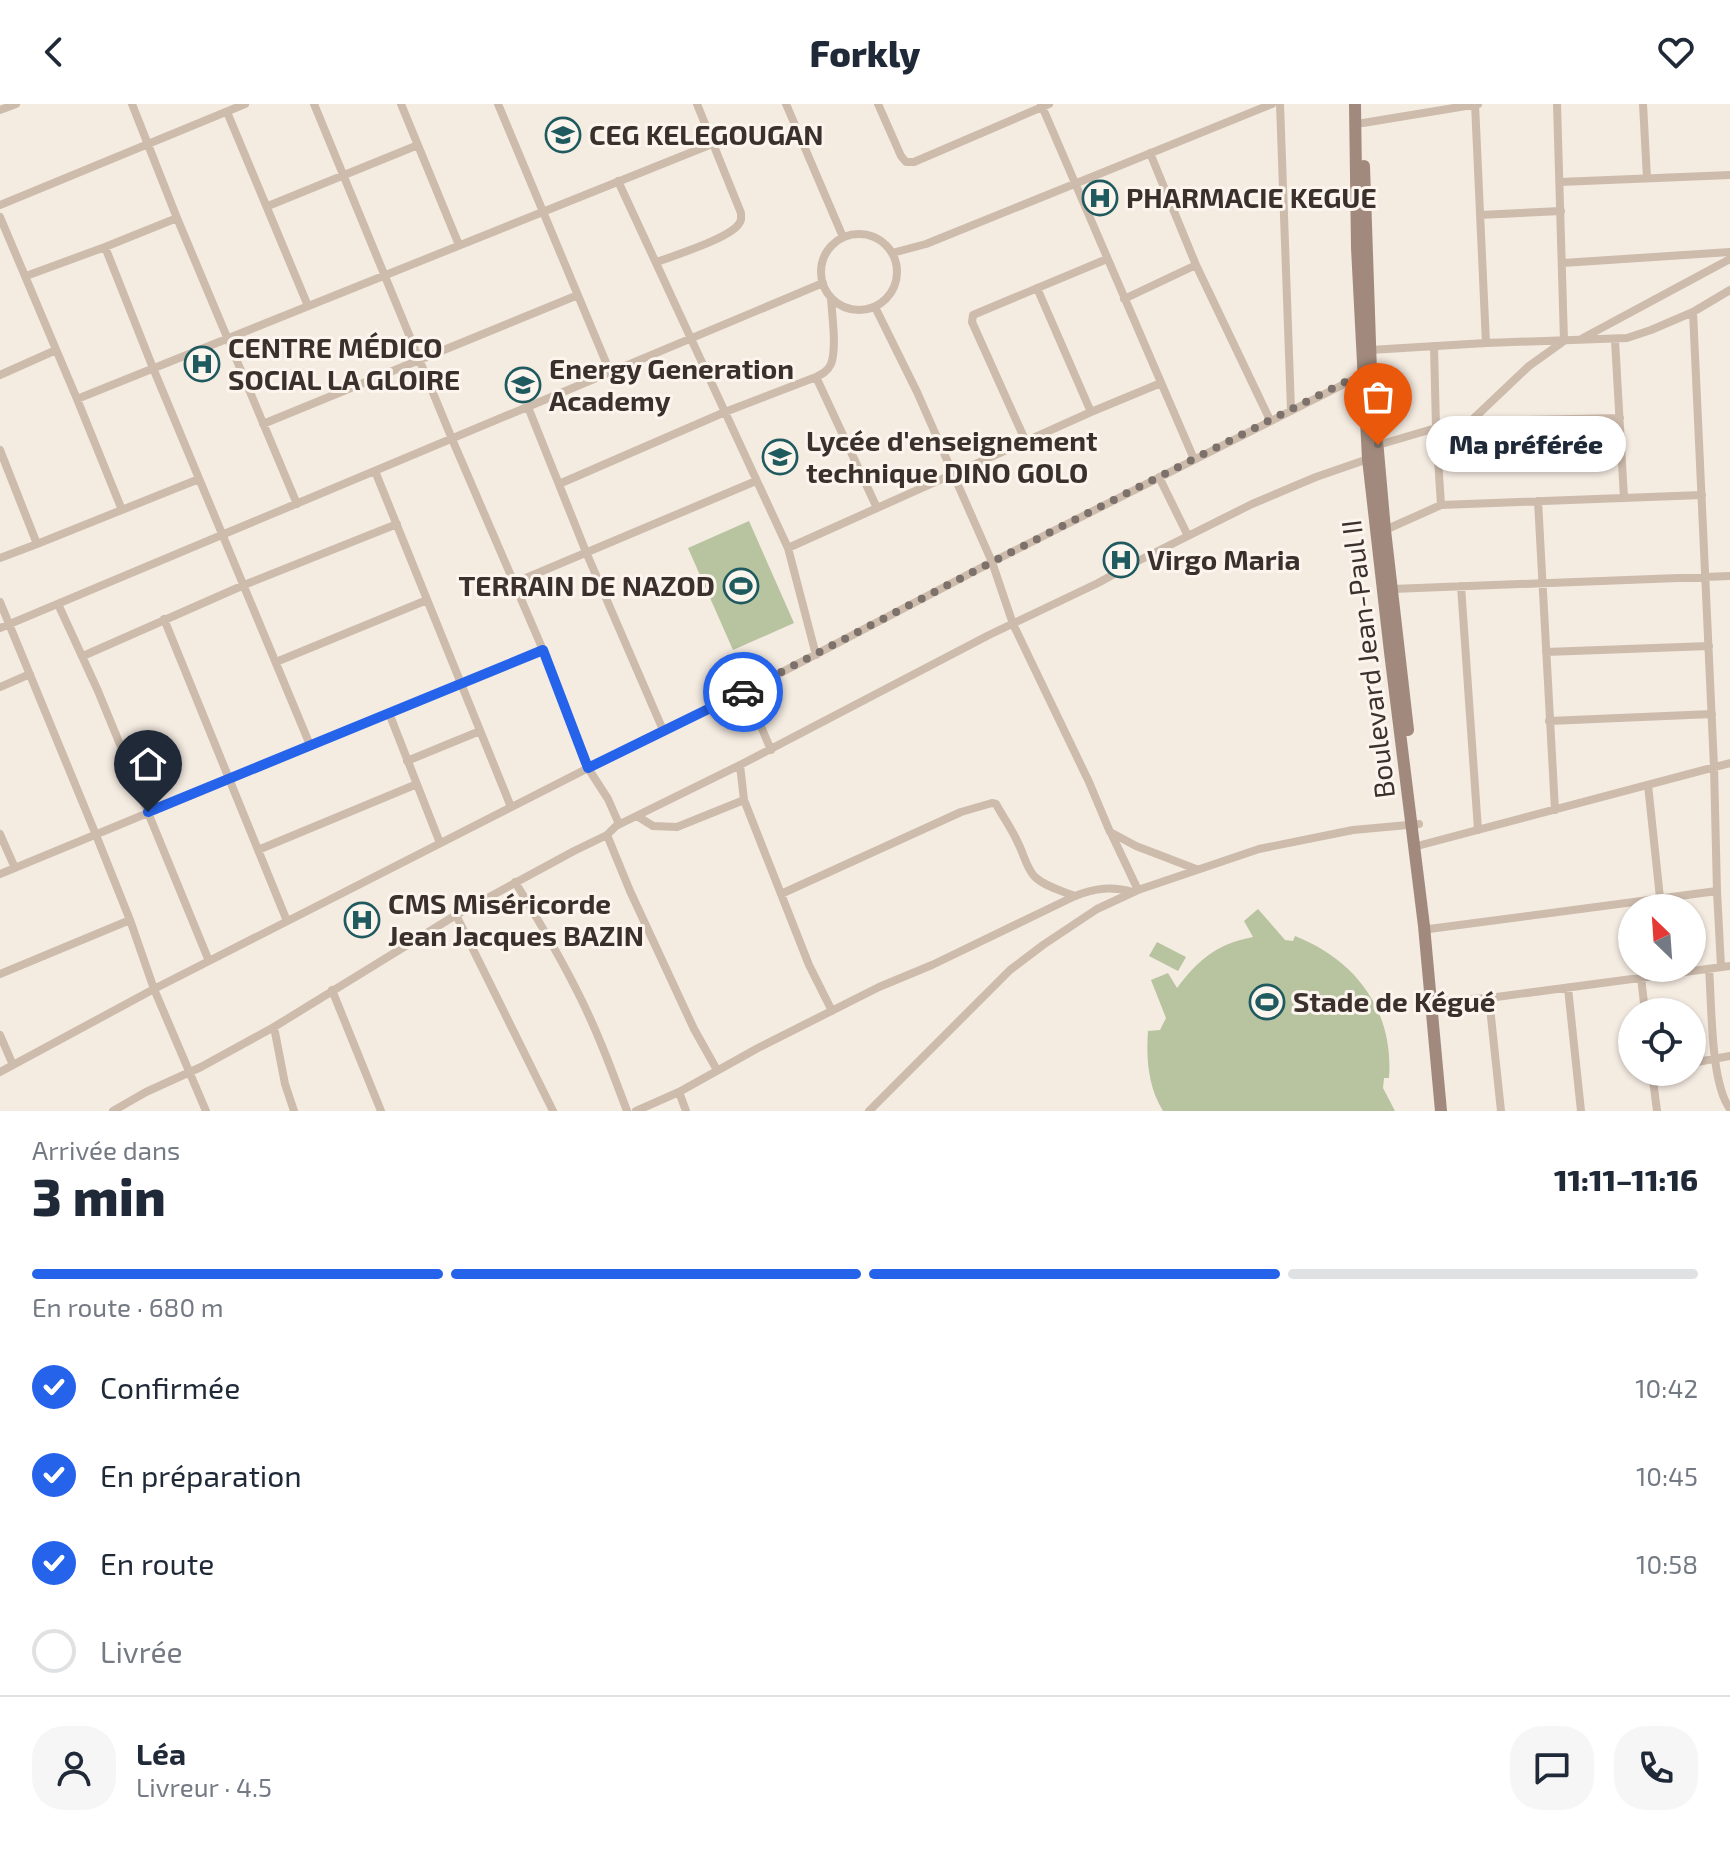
<!DOCTYPE html>
<html lang="fr">
<meta charset="utf-8">
<style>
:root{--surface:#fff;--page:#f6f6f7;--text:#1f2937;--muted:#747a83;--line:#e0e1e3;--accent:#2563eb}
body{margin:0;font-family:"Exo 2",sans-serif;background:var(--page);color:var(--text);height:100vh;display:flex;flex-direction:column;font-size:30px;white-space:nowrap}
*{box-sizing:border-box;margin:0}
p{font-size:26px;color:var(--muted)}
.icon{flex:none;width:44px;height:44px;fill:none;stroke:currentColor;stroke-width:2;stroke-linecap:round;stroke-linejoin:round}
.map{position:relative;height:1007px;overflow:hidden}
.details{display:flex;flex-direction:column;background:var(--surface);flex:1}
.details>*{flex:none}
.needle{width:52px;rotate:335deg}
.buttons{position:absolute;left:1618px;top:790px;display:grid;gap:16px}
.buttons a{display:grid;place-items:center;width:88px;height:88px;border-radius:50%;background:var(--surface);box-shadow:0 2px 6px #0004;font-size:40px}
.pin{position:absolute;display:grid;place-items:center;width:68px;height:68px;color:#fff;margin:-82px -34px;border-radius:50% 50% 50% 0;rotate:-45deg;box-shadow:0 0 8px #0007}
.pin .icon{rotate:45deg}
.courier{position:absolute;display:grid;place-items:center;width:80px;height:80px;margin:-40px;border:6px solid #2563eb;border-radius:50%;background:#fff;color:#222;box-shadow:0 2px 10px #0007}
.bubble{position:absolute;height:56px;border-radius:28px;background:var(--surface);box-shadow:0 2px 6px #0004;font-size:26px;font-weight:800;line-height:56px;text-align:center}
.overview em{font-style:normal;font-weight:800}
.overview div{display:flex;flex-direction:column-reverse}
.overview{display:flex;align-items:center;justify-content:space-between;height:136px;padding:0 32px}
h1{font-size:52px;font-weight:800;line-height:60px}
.bar{display:grid;grid-template-columns:repeat(4,1fr);gap:12px 8px;align-content:center;height:96px;padding:0 32px}
.bar i{height:10px;border-radius:6px;background:var(--line)}
.bar .active{background:var(--accent)}
.bar p{grid-column:span 4}
.line{display:flex;align-items:center;gap:20px;padding:0 32px;border-top:2px solid var(--line)}
.line div{flex:1}
.round{display:grid;place-items:center;flex:none;width:84px;height:84px;border-radius:32px;background:var(--page)}
ol{padding:0 32px;list-style:none}
li{display:flex;align-items:center;gap:24px;height:88px}
li p{margin-inline-start:auto}
li .icon{padding:8px;border-radius:50%;background:var(--accent);color:#fff;stroke-width:4}
li:last-child{color:var(--muted)}
li i{width:44px;height:44px;border:4px solid var(--line);border-radius:50%}
header{display:flex;justify-content:space-between;align-items:center;height:104px;padding:0 32px;background:var(--surface);font-size:36px;font-weight:800}
.map>svg:first-child{display:block}
</style>
<header><svg class="icon" aria-label="back" viewBox="0 0 24 24"><path d="M15 5l-7 7 7 7"/></svg>Forkly<svg class="icon" aria-label="heart" viewBox="0 0 24 24"><path d="M12 20l-8-8c-3-5 5-10 8-4 3-6 11-1 8 4z"/></svg></header>
<div class="map">
<svg width="1730" height="1007" viewBox="0 0 1730 1007">
<rect width="100%" height="100%" fill="#f4ebe1"/>
<!-- green -->
<path fill="#b8c4a0" d="M749,417L794,519L733,546L688,444Z
M1258,805L1285,836L1293,837L1295,832C1356,856 1394,907 1389,974H1384L1383,984L1395,1007H1163C1148,982 1146,955 1148,927L1160,926L1166,914L1151,876L1168,869L1177,884C1199,855 1217,840 1253,833L1244,817Z
M1157,838L1186,853L1178,867L1149,852Z"/>
<g fill="none" stroke-linecap="round" stroke-linejoin="round">
<!-- minor -->
<path stroke="#cdbbac" stroke-width="8" d="M132,0L177,114L297,400
M314,0L452,335L543,546L588,664L608,695L619,720
M401,0L459,141
M498,0L610,268
M786,0L843,133
M878,0L901,52L906,58H914L1049,0
M1041,0L1194,355
M1280,0L1291,306
M1475,0L1486,239
M1643,0L1647,74
M0,6L16,0
M227,8L308,202
M1363,19L1478,0
M1150,49L1196,161L1270,316
M618,77L788,444L816,551
M1560,78L1730,71
M0,101L245,0
M268,102L418,41
M1480,111L1561,107
M0,113L77,295L122,406
M821 168a38 38 0 1 1 76 0a38 38 0 1 1-76 0Z
M105,143L153,264L310,641
M892,149L926,140L1272,0
M657,158C675,151 727,135 738,121C742,116 741,115 741,109L697,0
M1563,159L1730,148
M26,172L105,143L177,114
M1037,184L1091,308
M1124,195L1196,161
M875,203L917,288L992,458L1013,520L1089,678L1110,728L1136,742L1196,765
M1693,208L1714,663L1717,787L1721,863
M1583,234L1730,155
M1615,236L1624,394
M1434,242L1436,324L1441,401
M1370,246L1486,239L1627,234L1651,226L1693,208L1730,186
M0,271L56,246
M816,273C822,270 828,267 831,260C837,244 832,212 831,194
M77,295L712,40
M528,303L586,448L663,626
M1471,317L1529,262L1564,237L1557,0
M263,320L578,191
M1026,338L972,218L973,211L1107,155
M1378,341L1436,324L1471,317L1620,314
M0,346L37,440L199,375
M375,367L511,703
M1159,373L1188,432
M559,380L725,308L816,273L877,404
M1538,397L1555,706
M1385,426L1441,401L1702,391
M788,444L1091,308L1161,279
M0,454L37,440
M514,479L756,377
M1461,482L1478,726
M1392,485L1730,472
M0,498L96,731L130,816L154,885L206,1007
M58,500L98,587L209,857
M164,515L287,817
M0,524L823,179
M1546,548L1709,542
M83,552L244,481L397,420
M276,558L427,496
M0,583L30,570
M746,587L771,646
M389,609L440,739
M1549,617L1712,610
M407,657L480,627
M740,661L744,696L809,861L832,907
M1648,681L1660,794
M637,712L653,722L677,723L744,696
M1111,729L1138,786
M0,730L15,764
M607,731L630,787L694,925L717,966
M1421,741L1730,659
M258,746L417,680
M0,770L543,546
M515,778C536,812 556,846 574,881C595,921 611,964 627,1007
M781,790L961,708L992,699L996,700C1003,713 1012,725 1018,739C1024,750 1026,764 1035,773C1046,783 1062,787 1075,792
M456,811L553,1007
M1429,825L1717,787
M1709,865C1712,900 1710,978 1730,1005
M0,870L130,816
M1641,873L1645,908
M1568,884L1581,1007
M332,886L381,1007
M1489,894L1501,1007
M1438,897L1489,894L1730,862
M274,923L285,980L294,1007
M0,931L13,961
M1692,959L1730,952
M0,968L154,885L663,626L746,587L992,458L1366,269
M1652,968L1657,1007
M679,988L686,1007
M113,1007L146,988L201,963L274,923L456,811L574,747L607,731L616,722L740,661L989,531L1098,479L1138,457L1252,400L1316,373L1368,355
M636,1007L679,988L758,944L879,883L932,861L1075,792C1095,784 1112,782 1133,788
M869,1007L1010,866L1043,841L1097,805L1138,786L1259,745L1353,726L1419,720"/>
<!-- secondary -->
<path stroke="#a18a7d" stroke-width="12" d="M1355,0L1357,144L1368,355L1390,548L1424,822L1441,1007
M1364,62L1371,268L1385,426L1408,626"/>
</g>
<g fill="none" stroke-linecap="round" stroke-linejoin="round">
<!-- done -->
<path stroke="#7c716b" stroke-width="8" stroke-dasharray="0 14.4" d="M743,588L992,458L1339,281L1363,269L1371,268L1378,341"/>
<!-- route -->
<path stroke="#2563eb" stroke-width="10" d="M148,708L543,546L588,664L743,588"/>
</g>
<!-- icons -->
<defs>
<g id="school-ring" transform="scale(1.8)"><circle r="9.5" fill="#fbf5ee" stroke="#1f5a5e" stroke-width="1.5"/><path d="M0-5L7-2L0 1L-7-2ZM-4 1L0 2.5L4 1V4Q0 6-4 4Z" fill="#1f5a5e"/></g>
<g id="hospital-ring" transform="scale(1.8)"><circle r="9.5" fill="#fbf5ee" stroke="#1f5a5e" stroke-width="1.5"/><path d="M-5-5h3v3.5h4V-5h3V5h-3V1.5h-4V5h-3Z" fill="#1f5a5e"/></g>
<g id="university-ring" transform="scale(1.8)"><circle r="9.5" fill="#fbf5ee" stroke="#1f5a5e" stroke-width="1.5"/><path d="M0-5L7-2L0 1L-7-2ZM-4 1L0 2.5L4 1V4Q0 6-4 4Z" fill="#1f5a5e"/></g>
<g id="stadium-ring" transform="scale(1.8)"><circle r="9.5" fill="#fbf5ee" stroke="#1f5a5e" stroke-width="1.5"/><path d="M0-5a6.5 5 0 1 0 0 10a6.5 5 0 1 0 0-10ZM-3.5-1.8h7v3.6h-7Z" fill="#1f5a5e"/></g>
</defs>
<g fill-rule="evenodd">
<use href="#school-ring" x="563" y="31"/>
<use href="#hospital-ring" x="1100" y="94"/>
<use href="#hospital-ring" x="202" y="260"/>
<use href="#university-ring" x="523" y="281"/>
<use href="#school-ring" x="780" y="353"/>
<use href="#hospital-ring" x="1121" y="456"/>
<use href="#stadium-ring" x="741" y="482"/>
<use href="#hospital-ring" x="362" y="816"/>
<use href="#stadium-ring" x="1267" y="898"/>
</g>
<g text-anchor="middle" stroke-width="6" stroke-linejoin="round" paint-order="stroke">
<!-- poi labels -->
<g font-size="28" font-weight="bold" fill="#3b302b" stroke="#fbf5ee" text-anchor="start">
<text x="589" y="41">CEG KELEGOUGAN</text>
<text x="1126" y="104">PHARMACIE KEGUE</text>
<text x="228" y="254">CENTRE MÉDICO<tspan x="228" dy="32">SOCIAL LA GLOIRE</tspan></text>
<text x="549" y="275">Energy Generation<tspan x="549" dy="32">Academy</tspan></text>
<text x="806" y="347">Lycée d'enseignement<tspan x="806" dy="32">technique DINO GOLO</tspan></text>
<text x="1147" y="466">Virgo Maria</text>
<text x="715" y="492" text-anchor="end">TERRAIN DE NAZOD</text>
<text x="388" y="810">CMS Miséricorde<tspan x="388" dy="32">Jean Jacques BAZIN</tspan></text>
<text x="1293" y="908">Stade de Kégué</text>
</g>
<!-- street labels -->
<g font-size="28" fill="#3b302b" stroke="#fbf5ee">
<text transform="translate(1368 555) rotate(-97)" y="10">Boulevard Jean-Paul II</text>
</g>
</g>
</svg>
<div class="buttons">
<a><svg class="needle" viewBox="-14 -14 28 28"><path d="M0-13l5 13h-10z" fill="#e53935"/><path d="M0 13l5-13h-10z" fill="#747a83"/></svg></a>
<a><svg class="icon" aria-label="locate" viewBox="0 0 24 24"><circle cx="12" cy="12" r="6"/><path d="M12 2v4M12 18v4M2 12h4M18 12h4"/></svg></a>
</div>
<div class="pin" style="left:1378px;top:341px;background:#ea580c"><svg class="icon" aria-label="bag" viewBox="0 0 24 24"><path d="M5 8h14l-1 12H6zM9 8a3 3 0 0 1 6 0"/></svg></div>
<div class="pin" style="left:148px;top:708px;background:#1f2937"><svg class="icon" aria-label="home" viewBox="0 0 24 24"><path d="M3 11l9-7 9 7M6 9v11h12V9"/></svg></div>
<div class="courier" style="left:743px;top:588px"><svg class="icon" aria-label="car" viewBox="0 0 24 24"><path d="M5 17H2v-5l4-1 3-4h7l3 4 3 1v5h-3M9 17h6M6 11h13"/><circle cx="7" cy="17" r="2"/><circle cx="17" cy="17" r="2"/></svg></div>
<div class="bubble" style="left:1426px;top:312px;width:200px">Ma préférée</div>
</div>
<section class="details">
<div class="overview"><div><h1>3 min</h1><p>Arrivée dans</p></div><em>11:11–11:16</em></div>
<div class="bar"><i class="active"></i><i class="active"></i><i class="active"></i><i></i><p>En route · 680 m</p></div>
<ol>
<li><svg class="icon" aria-label="check" viewBox="0 0 24 24"><path d="M5 12l5 5 9-10"/></svg>Confirmée<p>10:42</p></li>
<li><svg class="icon" aria-label="check" viewBox="0 0 24 24"><path d="M5 12l5 5 9-10"/></svg>En préparation<p>10:45</p></li>
<li><svg class="icon" aria-label="check" viewBox="0 0 24 24"><path d="M5 12l5 5 9-10"/></svg>En route<p>10:58</p></li>
<li><i></i>Livrée</li>
</ol>
<div class="line" style="height:144px"><a class="round"><svg class="icon" aria-label="person" viewBox="0 0 24 24"><circle cx="12" cy="8" r="4"/><path d="M4 21q1-7 8-7t8 7"/></svg></a><div><b>Léa</b><p>Livreur · 4.5</p></div><a class="round"><svg class="icon" aria-label="chat" viewBox="0 0 24 24"><path d="M4 5h16v11H9l-5 4z"/></svg></a><a class="round"><svg class="icon" aria-label="phone" viewBox="0 0 24 24"><path d="M5 4h4l2 5-3 2q2 4 5 5l2-3 5 2v4C11 20 4 13 5 4z"/></svg></a></div>
</section>
